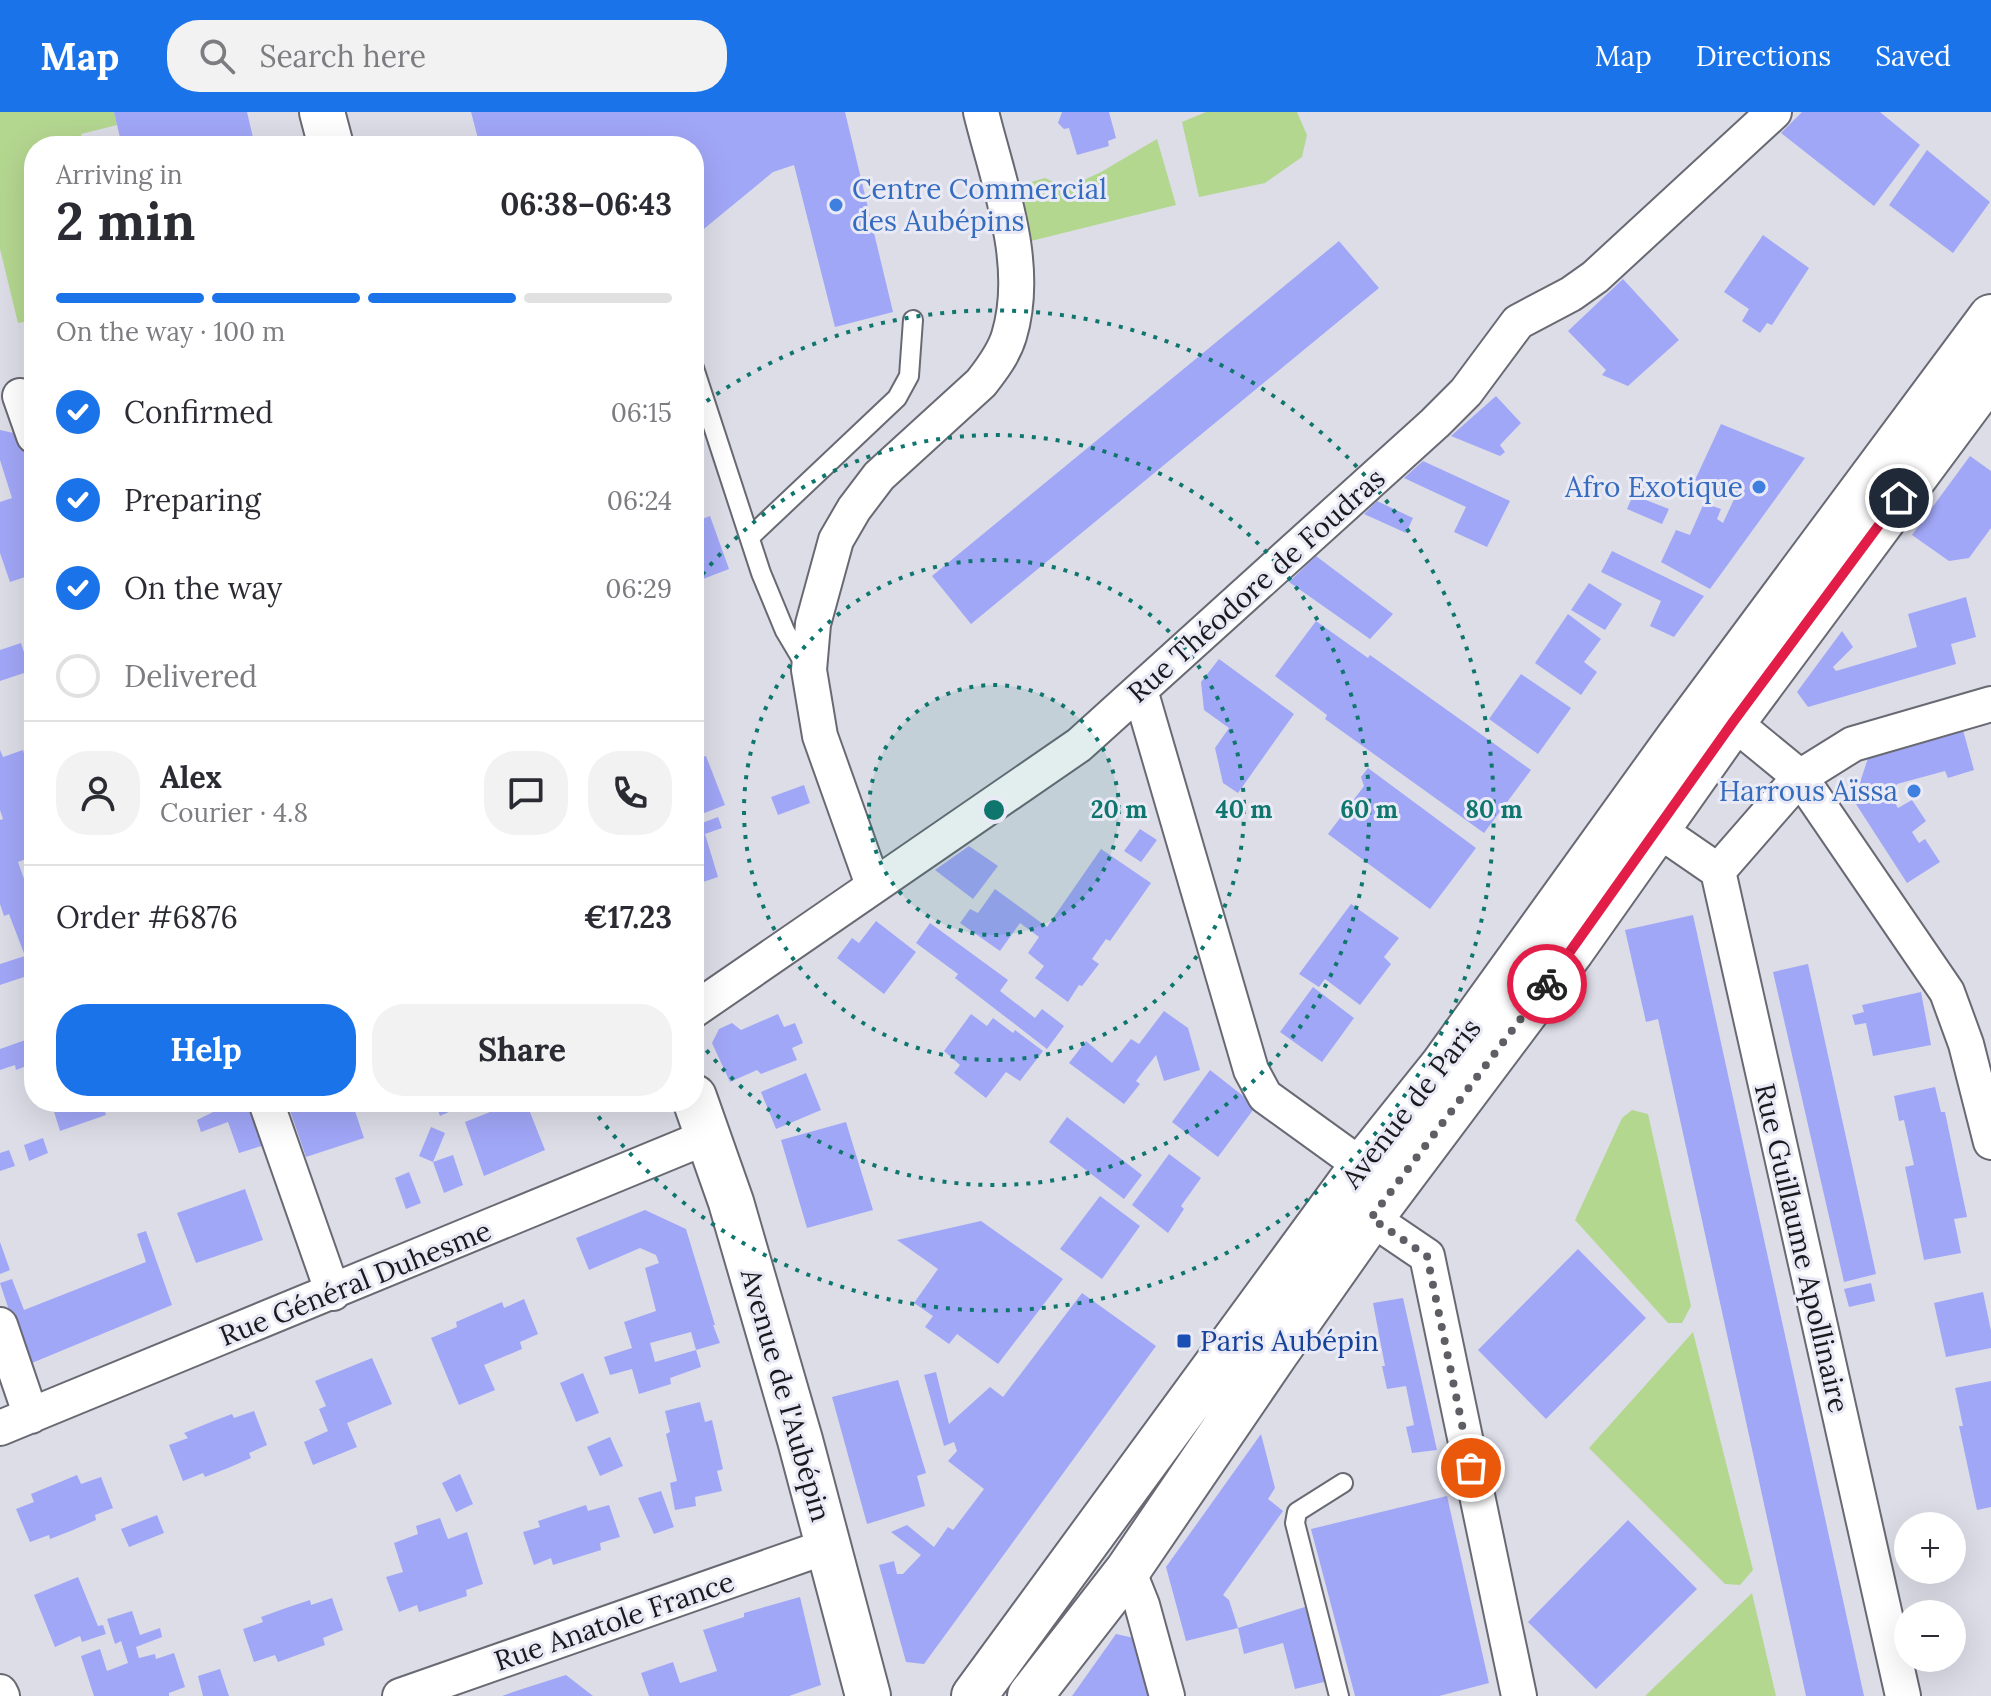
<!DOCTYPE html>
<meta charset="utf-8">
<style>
:root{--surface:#fff;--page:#f2f2f3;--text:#2b2b33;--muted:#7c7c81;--line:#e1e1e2;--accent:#1a73e8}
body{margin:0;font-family:Lora,serif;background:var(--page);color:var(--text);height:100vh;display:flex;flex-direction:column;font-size:30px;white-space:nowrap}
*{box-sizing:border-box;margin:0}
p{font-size:26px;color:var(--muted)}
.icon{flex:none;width:44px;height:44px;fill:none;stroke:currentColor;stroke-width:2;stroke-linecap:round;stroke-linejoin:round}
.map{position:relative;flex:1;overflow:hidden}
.sheet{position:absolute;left:24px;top:24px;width:680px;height:976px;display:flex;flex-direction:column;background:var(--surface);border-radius:32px;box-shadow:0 8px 32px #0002}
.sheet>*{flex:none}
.controls{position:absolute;left:1894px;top:1400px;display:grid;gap:16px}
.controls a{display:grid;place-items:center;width:72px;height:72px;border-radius:50%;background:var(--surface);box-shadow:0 8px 32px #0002;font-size:40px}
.pin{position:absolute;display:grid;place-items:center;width:68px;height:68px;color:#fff;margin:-34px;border:4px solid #fff;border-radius:50%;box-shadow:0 2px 8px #0007}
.courier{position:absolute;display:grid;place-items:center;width:80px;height:80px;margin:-40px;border:6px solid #e11d48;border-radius:50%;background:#fff;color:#222;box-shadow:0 2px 10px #0007}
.head em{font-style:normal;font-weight:700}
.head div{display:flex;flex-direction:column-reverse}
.head{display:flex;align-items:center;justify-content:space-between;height:136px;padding:0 32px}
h1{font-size:52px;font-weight:700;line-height:60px}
.bar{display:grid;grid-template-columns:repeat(4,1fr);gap:12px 8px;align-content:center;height:96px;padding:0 32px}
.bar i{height:10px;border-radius:6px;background:var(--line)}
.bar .active{background:var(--accent)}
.bar p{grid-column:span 4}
.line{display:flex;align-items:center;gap:20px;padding:0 32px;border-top:2px solid var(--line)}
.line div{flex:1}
.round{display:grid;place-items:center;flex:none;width:84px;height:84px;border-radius:32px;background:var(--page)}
ol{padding:0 32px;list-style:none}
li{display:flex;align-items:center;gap:24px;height:88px}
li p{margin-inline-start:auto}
li .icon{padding:8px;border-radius:50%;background:var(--accent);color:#fff;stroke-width:4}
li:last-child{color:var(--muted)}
li i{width:44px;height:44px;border:4px solid var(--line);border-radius:50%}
.primary-button{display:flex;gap:16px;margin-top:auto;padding:16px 32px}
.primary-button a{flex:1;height:92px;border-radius:32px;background:var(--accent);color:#fff;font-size:32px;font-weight:700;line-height:92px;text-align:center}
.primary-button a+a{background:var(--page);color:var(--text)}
header{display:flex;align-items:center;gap:48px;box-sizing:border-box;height:112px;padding:0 40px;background:var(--accent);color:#fff}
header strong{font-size:38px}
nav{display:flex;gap:44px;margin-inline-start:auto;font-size:28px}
.search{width:560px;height:72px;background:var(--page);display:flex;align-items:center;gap:20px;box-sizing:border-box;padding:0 28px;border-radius:32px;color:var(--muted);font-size:30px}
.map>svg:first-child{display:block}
</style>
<header>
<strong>Map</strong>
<div class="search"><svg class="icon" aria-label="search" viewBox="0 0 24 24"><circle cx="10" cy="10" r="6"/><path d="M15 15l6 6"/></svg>Search here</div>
<nav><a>Map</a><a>Directions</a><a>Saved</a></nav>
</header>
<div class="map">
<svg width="1991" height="1584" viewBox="0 0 1991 1584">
<rect width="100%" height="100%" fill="#dcdde7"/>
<!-- green -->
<path fill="#b4d790" d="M0,0H114L117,13L81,22L84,34H34V208L18,211L0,137Z
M1206,0H1297L1307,23L1302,45L1265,71L1199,85L1182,10Z
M1157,27L1176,93L1031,129L1021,73L1045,66L1067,76L1101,60Z
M1632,998L1648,1002L1691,1194L1682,1211H1668L1575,1108L1622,1006Z
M1693,1220L1753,1458L1740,1473L1725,1472L1589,1336Z
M1752,1481L1776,1584H1645Z"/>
<!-- building -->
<path fill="#a1a7f7" d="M114,0H247L255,34H122Z
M471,0H845L893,200L835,215L794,53L773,60L694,125V34H480Z
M1062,0H1109L1116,26L1108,29L1109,34L1077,43L1069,16L1064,17L1058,11Z
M1802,0H1880L1920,33L1874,94L1781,21Z
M1927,38L1990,90L1953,141L1889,93Z
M1763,123L1809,156L1772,213L1767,211L1760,221L1742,209L1749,197L1724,180Z
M1339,129L1379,176L971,512L932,464Z
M1623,167L1679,228L1628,274L1602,263L1606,258L1568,219Z
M1496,284L1521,311L1500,333L1505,340L1500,344L1451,324Z
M1721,312L1805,346L1710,477L1661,450L1676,418L1690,423L1704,391L1721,397L1717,407L1723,411L1735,385L1695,368Z
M0,318L18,322L34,366V462L10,470L0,441V390L12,386L0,348Z
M1970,344L1991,359V416L1969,446L1949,449L1912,423Z
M1423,349L1510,389L1487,435L1454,420L1466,395L1404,366Z
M1633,383L1669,397L1662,412L1627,397Z
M1377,389L1413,406L1406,421L1364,402Z
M710,404L729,457L703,467L694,449V410Z
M1612,439L1704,484L1674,525L1650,514L1661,489L1601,460Z
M1316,444L1393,502L1370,527L1289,470Z
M1589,471L1622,492L1605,518L1571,498Z
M1966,485L1976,525L1951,532L1956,552L1808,595L1797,580L1842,519L1853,535L1833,555L1836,559L1917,535L1908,502Z
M1568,502L1601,527L1584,550L1597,560L1581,583L1535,551Z
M1316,509L1368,546L1370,543L1531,658L1484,721L1325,607L1327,603L1275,564Z
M21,531L30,559L0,569V538Z
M1219,547L1294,602L1238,681L1223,671L1215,636L1229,616L1204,598L1201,570Z
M1521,562L1571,596L1538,642L1489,607Z
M1963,618L1974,658L1948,666L1945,659L1897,672L1893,688L1898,696L1912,688L1926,709L1912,720L1919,731L1925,727L1940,750L1907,771L1854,689L1868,646Z
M0,638L3,645L23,638L34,673V744L18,750L34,795L33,882L27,864L0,873V852L25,844L9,802L4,804L0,792V708L3,707L0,698Z
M706,644L725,693L694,705V648Z
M1368,656L1476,736L1430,797L1328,722L1364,674L1361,665Z
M804,673L810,691L778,703L771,685Z
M718,705L722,716L705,722L718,765L694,773V714Z
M1140,717L1157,728L1141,750L1124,739Z
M969,734L998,754L973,787L935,758Z
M1101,737L1151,771L1110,829L1106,827L1092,847L1099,852L1082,874L1079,873L1068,890L1035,866L1044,854L1028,841L1039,825L1020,811L1000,839L960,811L970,797L978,801L995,777L1047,815Z
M1351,792L1399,826L1384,845L1391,852L1360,893L1325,867L1319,875L1299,862Z
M1693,803L1864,1584H1806L1658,907L1646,910L1625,818Z
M876,809L916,840L884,882L837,846L852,826L859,831Z
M930,811L1008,868L1000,879L1035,906L1042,897L1064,914L1047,937L955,866L958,862L916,831Z
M1808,852L1876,1162L1844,1170L1773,860Z
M1313,875L1354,906L1322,950L1280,920Z
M1921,880L1931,933L1873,944L1866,911L1855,913L1852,903L1864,900L1862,893Z
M1164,899L1188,916L1200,958L1164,969L1156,943L1136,969L1140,972L1124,992L1069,951L1086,929L1112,951L1131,927L1139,932Z
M778,902L784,915L795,911L803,931L792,936L797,948L761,962L757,958L730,970L712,931L719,917L732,911L741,918Z
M971,902L987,914L993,906L1013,921L1015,918L1043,939L1020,969L1006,960L986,986L954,961L960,953L944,939Z
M34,925V951L16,958L15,953L0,958V937Z
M1210,958L1256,994L1218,1045L1172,1010Z
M806,961L821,998L776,1017L761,980Z
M1935,975L1941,1000H1945L1967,1105L1954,1107L1961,1141L1924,1148L1905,1055L1914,1053L1904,1008L1899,1009L1894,984Z
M51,990H101L106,1003L60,1019Z
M227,990H253L268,1032L239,1041L228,1010L201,1020L197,1008L215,999L213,995Z
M287,990H352L364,1026L306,1045Z
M368,990H402V991L372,1000Z
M435,990H471L440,1004Z
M515,990H526L545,1038L484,1064L465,1010Z
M1067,1005L1142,1063L1124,1087L1049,1030Z
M846,1010L873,1098L807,1116L781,1028Z
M431,1015L445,1021L433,1050L419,1044Z
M43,1026L48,1041L29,1049L24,1033Z
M9,1038L15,1054L0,1059V1041Z
M1169,1042L1201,1066L1181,1094L1184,1097L1168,1121L1132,1093Z
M453,1043L463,1073L444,1081L433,1050Z
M409,1060L421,1091L406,1097L395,1066Z
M245,1077L263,1128L196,1151L177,1101Z
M1100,1084L1140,1114L1102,1167L1060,1137Z
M645,1098L686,1117L715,1213H713L720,1231L696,1238L691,1220L650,1231L655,1250L696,1238L701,1255L670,1266L671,1272L639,1282L632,1257L610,1263L604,1245L632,1236L624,1210L656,1199L645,1156L659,1151L656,1143L640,1136L589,1158L576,1126Z
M981,1109L1063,1167L998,1252L957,1222L949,1232L925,1215L933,1204L914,1191L938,1157L897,1128Z
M146,1119L172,1193L27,1253L0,1171L12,1167L24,1198L146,1150L137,1122Z
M0,1130L10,1158L0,1162Z
M1578,1137L1646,1206L1546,1307L1478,1238Z
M1871,1171L1875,1189L1849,1195L1844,1177Z
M1983,1180L1991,1219V1236L1946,1245L1934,1191Z
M1082,1181L1156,1234L924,1552L906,1550L879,1453L894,1449L897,1462H903L921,1443L891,1420L907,1413L934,1435L948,1415L953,1418L984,1377L948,1349L957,1339L954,1330L944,1334L924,1263L936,1260L949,1312L990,1275L1003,1285Z
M1403,1186L1437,1338L1412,1341L1406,1315L1414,1313L1406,1274L1387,1277L1382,1254H1385L1373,1191Z
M524,1187L538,1222L520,1230L522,1237L484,1253L495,1278L459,1293L431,1226L457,1215L456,1210L502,1190L504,1196Z
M372,1246L392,1292L347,1311L357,1335L313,1353L304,1330L328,1319L319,1297L326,1294L315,1269Z
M583,1261L599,1301L576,1310L560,1271Z
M898,1268L926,1361L917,1364L925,1394L867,1412L832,1285Z
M1991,1269V1395L1977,1398L1959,1314H1963L1955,1276Z
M700,1290L705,1310L712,1308L723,1357L717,1359L722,1379L695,1385L696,1394L675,1398L670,1371L677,1369L666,1322L670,1320L665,1299Z
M254,1299L267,1333L249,1341L251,1346L228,1356L205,1365L203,1361L183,1369L169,1333L188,1326L184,1321L211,1310L232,1302L234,1306Z
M1261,1322L1275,1376L1268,1387L1283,1399L1223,1483L1229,1488L1238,1516L1186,1529L1166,1455Z
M610,1325L623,1354L600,1364L587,1335Z
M460,1362L473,1392L456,1400L442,1371Z
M77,1363L81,1372L101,1365L113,1396L95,1403L96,1408L73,1418L50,1427L49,1423L30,1430L16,1397L34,1390L31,1382Z
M661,1379L674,1415L654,1422L638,1386Z
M1447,1384L1489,1571L1439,1584H1355L1311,1417Z
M586,1393L588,1399L609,1393L620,1425L600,1431L601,1438L553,1453L551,1446L534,1453L523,1420L540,1415L538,1409Z
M157,1403L164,1421L129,1435L121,1417Z
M440,1406L448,1427L467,1420L483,1472L466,1478L467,1484L419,1500L417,1493L399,1500L386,1465L403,1460L394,1431L418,1422L416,1414Z
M1628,1408L1697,1477L1596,1577L1528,1510Z
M78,1465L98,1514L103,1513L106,1522L82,1530L80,1524L55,1535L34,1483Z
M800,1485L821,1573L789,1584H649L641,1561L673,1550L680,1571L717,1559L703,1518L744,1505V1501Z
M332,1486L343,1518L323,1526L325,1533L278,1550L275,1543L254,1550L243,1517L263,1510L261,1505L286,1496L310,1488L311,1493Z
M1308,1494L1328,1569L1295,1577L1283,1531L1244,1542L1238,1516Z
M132,1499L140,1523L160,1516L162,1525L136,1535L139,1546L155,1542L156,1547L174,1541L185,1575L169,1581V1584H94L81,1544L100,1537L107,1559L128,1551L121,1529L115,1532L107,1507Z
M1116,1522L1134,1526L1149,1584H1072Z
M220,1557L229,1584H203L198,1564Z
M566,1563L593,1584H502L516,1579Z"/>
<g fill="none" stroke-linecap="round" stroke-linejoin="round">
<!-- lane casing -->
<g stroke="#686972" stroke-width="22">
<path id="lane" d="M694,256L761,461L785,519L807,556
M750,425L897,286L909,264L913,208
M1339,1584L1295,1411L1297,1400L1343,1371"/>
</g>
<!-- street casing -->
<g stroke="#686972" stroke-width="38">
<path id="street" d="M20,284L34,324
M1140,578L1251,958L1265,984L1362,1054
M1733,610L1800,665L1947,880L1966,932L1991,1030
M1657,717L1718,759L1903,1584
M1718,759L1800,665L1853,632L1991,592
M873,773L820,624L809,558L813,512L836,428L854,397L879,364L981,271C992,257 1004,241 1009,224C1031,151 998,70 981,0
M694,898L1079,633L1435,311L1466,280L1518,210L1571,182L1595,165L1774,0
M266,990L333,1181
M1371,1106L1427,1144L1519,1584
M0,1213L31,1304
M0,1316L709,1024
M1128,1458L1142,1493L1167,1584
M0,1580L2,1584
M400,1584L828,1434"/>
</g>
<!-- secondary casing -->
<g stroke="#686972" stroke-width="48">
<path id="secondary" d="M322,0L331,34
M694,985L731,1090L800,1328L868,1584
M974,1584L1362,1054L1443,953L1679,625L1991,205
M1030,1584L1128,1458L1276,1241L1371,1106L1572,838L1733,610L1991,262"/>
</g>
<!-- lane -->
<use href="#lane" stroke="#fff" stroke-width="18"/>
<!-- street -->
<use href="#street" stroke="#fff" stroke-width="34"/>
<!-- secondary -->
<use href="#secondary" stroke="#fff" stroke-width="44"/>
</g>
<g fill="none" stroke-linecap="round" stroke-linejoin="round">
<!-- done -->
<path stroke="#5e5e64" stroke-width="8" stroke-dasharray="0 14.4" d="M1471,1356L1427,1144L1371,1106L1547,872"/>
<!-- route -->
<path stroke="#e11d48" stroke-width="10" d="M1547,872L1733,610L1899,386"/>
</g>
<!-- distance rings -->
<circle cx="994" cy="698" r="125" fill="#0f766e" fill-opacity=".12"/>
<g fill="none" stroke="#0f766e" stroke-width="4" stroke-dasharray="4 8">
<circle cx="994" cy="698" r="125"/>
<circle cx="994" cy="698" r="250"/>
<path d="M695 472A375 375 0 1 1 695 924"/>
<path d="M697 296A500 500 0 1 1 589 992"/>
</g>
<!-- markers -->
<g fill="#3f7fe0" stroke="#e9eaf5" stroke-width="3">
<circle cx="836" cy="93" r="8"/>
<circle cx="1759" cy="375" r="8"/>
<circle cx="1914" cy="679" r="8"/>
</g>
<rect fill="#1a4fb4" stroke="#e9eaf5" stroke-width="3" x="1176" y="1221" width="16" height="16" rx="4"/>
<g text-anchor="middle" stroke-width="6" stroke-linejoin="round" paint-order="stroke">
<!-- shop labels -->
<g font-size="28" fill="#366cbe" stroke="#e9eaf5" text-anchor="end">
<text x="852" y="87" text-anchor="start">Centre Commercial<tspan x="852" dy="32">des Aubépins</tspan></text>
<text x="1743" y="385">Afro Exotique</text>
<text x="1898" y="689">Harrous Aïssa</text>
</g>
<!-- street labels -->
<g font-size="28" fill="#1a1a1e" stroke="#e9eaf5">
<text transform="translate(1256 473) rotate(-42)" y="10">Rue Théodore de Foudras</text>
<text transform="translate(1411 991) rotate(-52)" y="10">Avenue de Paris</text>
<text transform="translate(1802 1136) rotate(77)" y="10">Rue Guillaume Apollinaire</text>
<text transform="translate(355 1171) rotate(-22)" y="10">Rue Général Duhesme</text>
<text transform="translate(786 1283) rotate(74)" y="10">Avenue de l'Aubépin</text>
<text transform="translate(614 1509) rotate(-19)" y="10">Rue Anatole France</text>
</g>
<!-- transit labels -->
<g font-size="28" fill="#164399" stroke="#e9eaf5" text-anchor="start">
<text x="1200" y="1239">Paris Aubépin</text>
</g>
</g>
<circle cx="994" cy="698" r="12" fill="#0f766e" stroke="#e9eaf5" stroke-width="4"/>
<g font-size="24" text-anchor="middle" font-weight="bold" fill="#0f766e" stroke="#e9eaf5" stroke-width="6" stroke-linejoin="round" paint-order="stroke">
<text x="1119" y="706">20 m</text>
<text x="1244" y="706">40 m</text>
<text x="1369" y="706">60 m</text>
<text x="1494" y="706">80 m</text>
</g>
</svg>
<div class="controls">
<a>+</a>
<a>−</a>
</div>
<div class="pin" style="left:1471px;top:1356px;background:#ea580c"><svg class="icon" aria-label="bag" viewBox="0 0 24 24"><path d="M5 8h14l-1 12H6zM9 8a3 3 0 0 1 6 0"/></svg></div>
<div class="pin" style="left:1899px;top:386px;background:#1f2937"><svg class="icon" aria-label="home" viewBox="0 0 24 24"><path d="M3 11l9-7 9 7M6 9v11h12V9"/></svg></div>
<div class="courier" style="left:1547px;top:872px"><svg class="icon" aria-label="bike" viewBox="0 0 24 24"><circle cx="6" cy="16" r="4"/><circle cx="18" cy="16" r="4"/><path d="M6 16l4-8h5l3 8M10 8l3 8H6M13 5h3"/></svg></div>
<section class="sheet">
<div class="head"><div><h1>2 min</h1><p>Arriving in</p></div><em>06:38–06:43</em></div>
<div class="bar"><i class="active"></i><i class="active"></i><i class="active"></i><i></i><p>On the way · 100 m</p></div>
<ol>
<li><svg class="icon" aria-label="check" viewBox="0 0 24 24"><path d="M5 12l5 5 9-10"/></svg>Confirmed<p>06:15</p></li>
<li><svg class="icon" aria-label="check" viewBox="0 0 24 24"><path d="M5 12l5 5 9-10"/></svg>Preparing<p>06:24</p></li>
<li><svg class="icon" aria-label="check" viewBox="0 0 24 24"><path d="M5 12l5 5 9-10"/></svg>On the way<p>06:29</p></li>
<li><i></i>Delivered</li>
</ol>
<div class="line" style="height:144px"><a class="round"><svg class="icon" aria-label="person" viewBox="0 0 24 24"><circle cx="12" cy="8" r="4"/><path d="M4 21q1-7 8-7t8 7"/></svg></a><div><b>Alex</b><p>Courier · 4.8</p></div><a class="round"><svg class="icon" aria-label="chat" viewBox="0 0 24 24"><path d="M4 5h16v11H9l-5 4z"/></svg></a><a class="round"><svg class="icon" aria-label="phone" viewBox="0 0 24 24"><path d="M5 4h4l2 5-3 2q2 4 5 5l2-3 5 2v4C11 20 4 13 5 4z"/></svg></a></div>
<div class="line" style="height:104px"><div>Order #6876</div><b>€17.23</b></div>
<div class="primary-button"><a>Help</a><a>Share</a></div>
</section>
</div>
